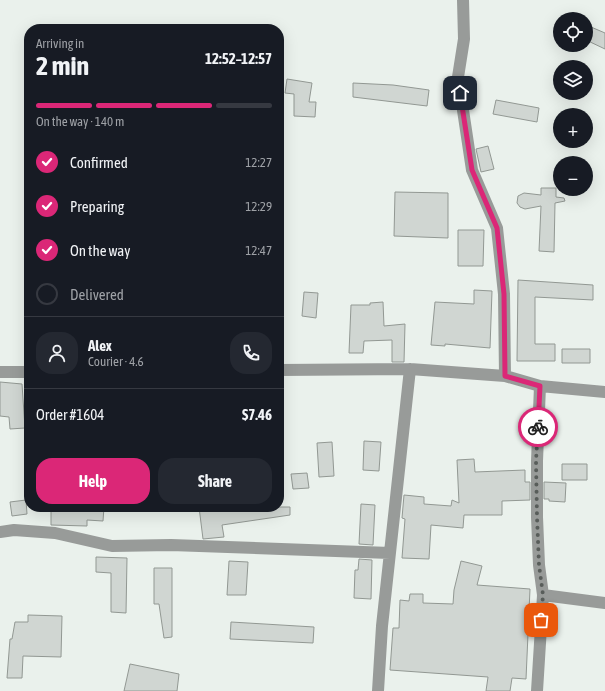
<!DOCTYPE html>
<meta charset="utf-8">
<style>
:root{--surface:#171b24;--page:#242831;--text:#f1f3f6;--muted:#9ea1a6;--line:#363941;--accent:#db2777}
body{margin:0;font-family:"Asap Condensed",sans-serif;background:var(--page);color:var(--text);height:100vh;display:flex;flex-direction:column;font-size:15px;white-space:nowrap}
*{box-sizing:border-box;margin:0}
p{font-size:13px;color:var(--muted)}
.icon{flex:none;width:22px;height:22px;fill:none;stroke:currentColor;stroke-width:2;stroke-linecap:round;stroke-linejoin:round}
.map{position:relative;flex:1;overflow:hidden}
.drawer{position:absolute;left:24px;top:24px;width:260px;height:488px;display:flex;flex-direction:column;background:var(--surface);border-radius:16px;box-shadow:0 4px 16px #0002}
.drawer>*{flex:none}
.controls{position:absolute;left:553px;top:12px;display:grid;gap:8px}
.controls a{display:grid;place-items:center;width:40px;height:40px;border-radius:50%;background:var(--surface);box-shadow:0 4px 16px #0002;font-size:20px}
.pin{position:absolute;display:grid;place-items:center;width:34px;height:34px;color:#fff;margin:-17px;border-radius:8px;box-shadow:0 2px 6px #0006}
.courier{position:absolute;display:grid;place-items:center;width:40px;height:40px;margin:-20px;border:3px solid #db2777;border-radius:50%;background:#fff;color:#222;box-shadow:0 1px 5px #0007}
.overview em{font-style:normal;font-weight:700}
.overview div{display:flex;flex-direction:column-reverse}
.overview{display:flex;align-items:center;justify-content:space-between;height:68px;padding:0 12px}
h1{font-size:26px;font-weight:700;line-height:30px}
.bar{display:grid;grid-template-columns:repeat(4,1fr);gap:6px 4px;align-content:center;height:48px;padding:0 12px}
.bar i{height:5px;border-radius:3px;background:var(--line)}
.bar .selected{background:var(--accent)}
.bar p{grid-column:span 4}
.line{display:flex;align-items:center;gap:10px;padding:0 12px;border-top:1px solid var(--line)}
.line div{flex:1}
.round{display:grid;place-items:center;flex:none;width:42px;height:42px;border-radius:16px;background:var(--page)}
ol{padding:0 12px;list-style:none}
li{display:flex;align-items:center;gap:12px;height:44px}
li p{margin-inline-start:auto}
li .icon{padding:4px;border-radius:50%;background:var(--accent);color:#fff;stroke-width:4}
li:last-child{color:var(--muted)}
li i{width:22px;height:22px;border:2px solid var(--line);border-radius:50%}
.action{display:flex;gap:8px;margin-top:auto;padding:8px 12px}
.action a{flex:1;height:46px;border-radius:16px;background:var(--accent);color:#fff;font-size:16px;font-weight:700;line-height:46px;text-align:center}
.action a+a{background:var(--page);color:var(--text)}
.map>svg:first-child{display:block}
</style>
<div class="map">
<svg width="605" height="691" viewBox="0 0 605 691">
<rect width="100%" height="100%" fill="#eaf1ec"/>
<!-- building -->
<path fill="#d0d6d2" stroke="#929893" d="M591,27L605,33V49L586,40Z
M287,79L312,83L309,102H316L315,117L294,116V94L285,93Z
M353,83L393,85L429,90L427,106L353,97Z
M496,100L539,108L537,122L493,114Z
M488,146L494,169L481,172L476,149Z
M541,188H556V197L564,198L565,201L555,203L554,252L539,251L541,206L525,209L520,207L517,203L518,196L524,193L541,195Z
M395,192L448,193V238L394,236Z
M458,230H484L483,266H458Z
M518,280L593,285V300L535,297V344H555V361H517Z
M474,290L492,291L490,348L445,344V346L431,345L435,302L474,304Z
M304,292L318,293L316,318L302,316Z
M383,302L384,326L405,324L404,362H392V340L364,341L363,353H349L351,305H370V303Z
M562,349H590V363H562Z
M0,382L22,384L25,428L10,429L9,417L0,416Z
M364,441L381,442L379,471L363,470Z
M332,442L334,476L319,477L317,443Z
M474,459L475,472L525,470V482H530V500L502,501V515H464L463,528L431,525L429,559L402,558L405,519L402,518L404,495L424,497V504L451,506L452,500L459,503L457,460Z
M562,464H587V480H562Z
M307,473L309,488L293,489L291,474Z
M544,482L566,483L565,502L549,501V499H544Z
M26,500L27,514L12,516L10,502Z
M361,504L375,505L373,545L359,544Z
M51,507H104L103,521L87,520V526L51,525Z
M199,507H223L224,510L242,507H290V515L222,525L224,537L203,539Z
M96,557L127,558L126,613L111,612V573L96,572Z
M359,559L372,560L371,599L354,598L355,570H358Z
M229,561L248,562L246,595H227Z
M461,561L482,566L477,585L530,589L526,679L512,678L510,691H486L488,677L390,670L393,628H399L400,600L409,601L410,594H423V603L453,604L454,590Z
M154,568H172V637L164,638L159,604H154Z
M28,615L62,616L61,657L23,656L22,678H7L10,639H12L15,622H28Z
M231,622L314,627L313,643L230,639Z
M130,664L179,674L177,691H124Z"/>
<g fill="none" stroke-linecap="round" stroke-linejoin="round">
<!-- street -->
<path stroke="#989b99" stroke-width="12" d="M463,0L464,39L458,77L472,170L497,228L504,294L505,376
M279,370L410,369L505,376L540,386L605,392
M0,372H29
M0,532L14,530L55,533L112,546L171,545L390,553
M543,595L605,603
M378,691L382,626L410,369
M537,691L543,595L539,565L537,517V461L540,386"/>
</g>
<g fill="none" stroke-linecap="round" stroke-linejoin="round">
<!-- done -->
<path stroke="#585d5a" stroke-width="4" stroke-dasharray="0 7.2" d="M538,427L536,461L537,517L539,565L543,595L541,620"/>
<!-- route -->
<path stroke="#db2777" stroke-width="5" d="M460,93L472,170L497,228L504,294L505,376L540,386L538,427"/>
</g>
</svg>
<div class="controls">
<a><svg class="icon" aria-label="locate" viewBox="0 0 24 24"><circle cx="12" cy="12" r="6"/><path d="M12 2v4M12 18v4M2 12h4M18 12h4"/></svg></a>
<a><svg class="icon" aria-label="layers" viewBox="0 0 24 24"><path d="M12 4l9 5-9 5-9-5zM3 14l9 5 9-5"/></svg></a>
<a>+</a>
<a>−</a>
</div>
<div class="pin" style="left:541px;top:620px;background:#ea580c"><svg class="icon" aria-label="bag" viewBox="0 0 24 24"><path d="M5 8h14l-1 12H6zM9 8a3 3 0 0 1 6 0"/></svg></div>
<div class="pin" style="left:460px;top:93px;background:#1f2937"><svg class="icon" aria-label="home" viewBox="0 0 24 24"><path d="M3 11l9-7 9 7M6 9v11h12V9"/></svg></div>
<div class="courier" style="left:538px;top:427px"><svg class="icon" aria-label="bike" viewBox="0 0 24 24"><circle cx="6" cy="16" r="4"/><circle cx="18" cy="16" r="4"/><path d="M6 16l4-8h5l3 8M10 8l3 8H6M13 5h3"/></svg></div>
<section class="drawer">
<div class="overview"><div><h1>2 min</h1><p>Arriving in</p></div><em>12:52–12:57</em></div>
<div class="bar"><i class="selected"></i><i class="selected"></i><i class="selected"></i><i></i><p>On the way · 140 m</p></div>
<ol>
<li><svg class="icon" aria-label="check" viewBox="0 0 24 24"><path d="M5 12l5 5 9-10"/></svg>Confirmed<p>12:27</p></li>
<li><svg class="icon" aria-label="check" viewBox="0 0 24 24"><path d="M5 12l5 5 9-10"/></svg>Preparing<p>12:29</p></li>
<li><svg class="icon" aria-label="check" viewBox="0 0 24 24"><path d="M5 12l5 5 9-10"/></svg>On the way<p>12:47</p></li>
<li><i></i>Delivered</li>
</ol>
<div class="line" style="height:72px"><a class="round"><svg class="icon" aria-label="person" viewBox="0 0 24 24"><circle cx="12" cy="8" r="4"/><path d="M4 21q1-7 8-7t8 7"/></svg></a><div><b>Alex</b><p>Courier · 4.6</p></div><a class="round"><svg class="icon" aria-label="phone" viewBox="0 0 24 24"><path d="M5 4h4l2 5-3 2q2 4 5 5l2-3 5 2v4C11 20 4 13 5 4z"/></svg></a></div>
<div class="line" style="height:52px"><div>Order #1604</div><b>$7.46</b></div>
<div class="action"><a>Help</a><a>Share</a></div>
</section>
</div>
